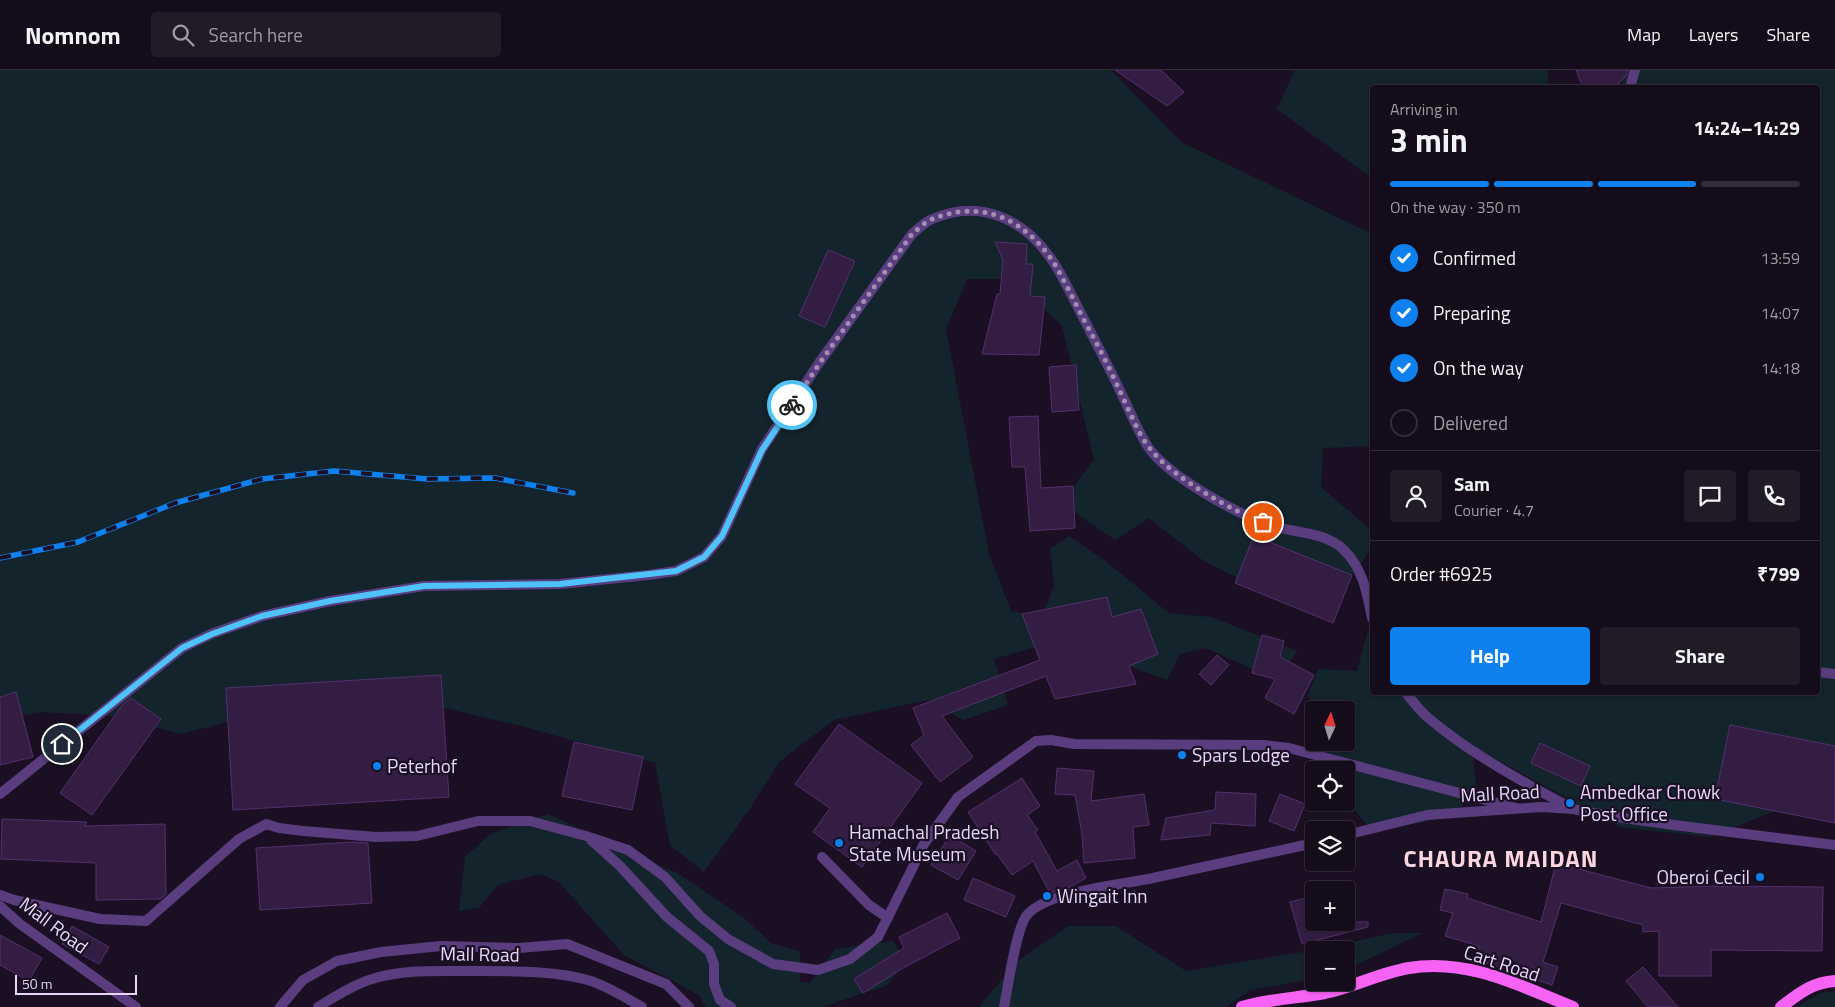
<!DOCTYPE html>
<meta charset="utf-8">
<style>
:root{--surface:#140c1a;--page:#211a27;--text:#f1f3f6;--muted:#9d9ba2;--line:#332c39;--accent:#0e81ef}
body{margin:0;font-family:"Titillium Web",sans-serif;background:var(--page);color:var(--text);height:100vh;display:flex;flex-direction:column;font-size:19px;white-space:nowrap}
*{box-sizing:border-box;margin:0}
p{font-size:16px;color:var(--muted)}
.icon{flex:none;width:28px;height:28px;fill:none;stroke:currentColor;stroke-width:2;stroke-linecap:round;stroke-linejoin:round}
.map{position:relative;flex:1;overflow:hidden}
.details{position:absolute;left:1370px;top:15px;width:450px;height:610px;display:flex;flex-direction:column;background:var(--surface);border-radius:5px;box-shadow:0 1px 4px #0004,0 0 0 1px var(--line)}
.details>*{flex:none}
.needle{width:32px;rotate:4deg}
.fabs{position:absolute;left:1305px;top:631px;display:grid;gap:10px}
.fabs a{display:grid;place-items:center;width:50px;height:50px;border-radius:5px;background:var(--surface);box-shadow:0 1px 4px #0004,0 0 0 1px var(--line);font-size:25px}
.scale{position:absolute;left:15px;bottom:12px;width:122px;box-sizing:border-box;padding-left:5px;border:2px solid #e9d4fc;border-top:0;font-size:14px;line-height:18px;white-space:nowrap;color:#e9d4fc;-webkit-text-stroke:4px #1b1023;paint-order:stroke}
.pin{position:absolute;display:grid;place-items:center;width:42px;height:42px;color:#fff;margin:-21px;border:2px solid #fff;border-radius:50%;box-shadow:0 1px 5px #0007}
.courier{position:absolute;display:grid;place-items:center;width:50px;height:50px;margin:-25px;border:4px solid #4fc3f7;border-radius:50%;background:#fff;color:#222;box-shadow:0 1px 6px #0007}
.headline em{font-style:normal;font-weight:700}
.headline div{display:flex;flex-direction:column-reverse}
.headline{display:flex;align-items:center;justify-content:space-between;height:85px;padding:0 20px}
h1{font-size:32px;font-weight:700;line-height:38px}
.bar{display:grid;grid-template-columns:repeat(4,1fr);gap:8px 5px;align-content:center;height:60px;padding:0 20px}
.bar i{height:6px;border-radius:4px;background:var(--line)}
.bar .current{background:var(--accent)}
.bar p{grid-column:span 4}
.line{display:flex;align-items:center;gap:12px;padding:0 20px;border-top:1px solid var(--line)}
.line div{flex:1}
.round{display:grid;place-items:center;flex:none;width:52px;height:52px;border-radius:5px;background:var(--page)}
ol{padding:0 20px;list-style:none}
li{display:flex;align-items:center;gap:15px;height:55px}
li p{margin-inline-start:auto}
li .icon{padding:5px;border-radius:50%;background:var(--accent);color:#fff;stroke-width:4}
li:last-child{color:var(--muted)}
li i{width:28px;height:28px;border:2px solid var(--line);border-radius:50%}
.primary-button{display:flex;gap:10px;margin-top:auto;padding:10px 20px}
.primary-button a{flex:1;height:58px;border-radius:5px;background:var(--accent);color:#fff;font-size:20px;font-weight:700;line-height:58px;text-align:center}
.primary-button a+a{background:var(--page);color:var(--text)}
header{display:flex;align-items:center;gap:30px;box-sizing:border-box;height:70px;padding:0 25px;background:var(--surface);border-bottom:1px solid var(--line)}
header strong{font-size:24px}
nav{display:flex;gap:28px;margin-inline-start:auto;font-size:18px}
.search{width:350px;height:45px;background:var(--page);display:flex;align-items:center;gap:12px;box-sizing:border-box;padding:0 18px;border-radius:5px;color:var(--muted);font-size:19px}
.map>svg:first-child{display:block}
</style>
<header>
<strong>Nomnom</strong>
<div class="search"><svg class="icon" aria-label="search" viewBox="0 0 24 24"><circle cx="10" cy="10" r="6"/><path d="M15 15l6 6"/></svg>Search here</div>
<nav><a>Map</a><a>Layers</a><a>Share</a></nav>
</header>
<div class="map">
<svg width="1835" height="937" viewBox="0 0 1835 937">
<rect width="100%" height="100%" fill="#1b1023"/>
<!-- green -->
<path fill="#13242d" d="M0,0H1111L1181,72L1372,164V376L1323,378L1321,417L1372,461V478L1337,525L1266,522L1204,491L1149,448L1115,470L1061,433L1094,390L1062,256L1012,209H967L946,259L989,484L1011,541L1041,548L1054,516L1050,479L1069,466L1103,489L1169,543L1211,547L1297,581L1277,610L1206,578L1180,584L1167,610L1126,595L1070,567L994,589L1008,635L963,650L928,630L834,650L779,692L751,737L704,802L670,775L655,693L521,656L411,630L231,651L181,664L113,646L42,642L0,649Z
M1295,0H1548V17L1372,18V108L1277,39Z
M1623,0H1835V726L1799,731L1711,767L1620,757L1472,676L1477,725L1444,748L1373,762L1346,730V700H1323L1328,673L1346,672V640H1317L1308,625L1318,599L1357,601L1372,545V622H1818V18L1622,17Z
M548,744L679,804L744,848L772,874L800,881V911L810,913L835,879L893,871L905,891L888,915L822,937H706L699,925L624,885L558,811L539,804L498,815L479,838L459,841L465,787L490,764Z
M1068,856H1116L1186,901L1327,878L1392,863H1422L1346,900V880H1314V909L1250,920L1226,937H980V935L1018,891Z
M1835,921V937H1798L1820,923Z"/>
<!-- building -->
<path fill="#331d43" stroke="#54306d" d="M1115,0H1161L1184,22L1167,36Z
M1576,0H1628L1626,6L1614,18H1583Z
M995,172L1027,174L1026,194H1033L1030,226L1045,227L1039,285L982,284L997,224H1000L1003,190Z
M828,180L855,191L825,257L799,246Z
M1076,295L1079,340L1052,342L1049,297Z
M1038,346L1041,418L1073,416L1075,458L1030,461L1025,397H1012L1009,347Z
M1254,466L1352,505L1333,553L1235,513Z
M1107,527L1112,547L1141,539L1158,584L1129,596L1136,614L1055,629L1046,606L942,646L973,687L940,712L911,675L924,665L913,638L1040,590L1022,544Z
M1262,565L1284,571L1280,587L1314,605L1294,644L1265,628L1275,609L1252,603Z
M1217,585L1229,595L1211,615L1199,604Z
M441,605L449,727L233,740L226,618Z
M16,622L33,687L0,695V627Z
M131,628L161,649L92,745L60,723L123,634Z
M839,654L922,713L862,797L813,762L830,738L795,714Z
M1730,655L1835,676V753L1715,729Z
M574,672L643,687L632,740L562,726Z
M1540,673L1590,696L1581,716L1531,693Z
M1057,698L1094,701L1091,731L1144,724L1149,755L1133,757L1135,788L1084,793L1082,764L1075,725L1055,724Z
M1022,708L1040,736L1027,745L1038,760L1035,762L1057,801L1077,790L1086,808L1070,817L1050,823L1033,791L1012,805L997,784L996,785L968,742Z
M1216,722L1256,724L1255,756L1211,753L1210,765L1161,770L1166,748L1215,740Z
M1280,724L1305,734L1294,761L1269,751Z
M2,749L87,752L85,756L165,754L166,824L161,829L96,830V793L1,789Z
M950,765L976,781L958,810L931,795Z
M353,772L368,773L372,833L260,840L256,778Z
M1556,793L1651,818L1715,816L1823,817L1822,881L1711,880V906H1659V861L1643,862V855L1561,833L1543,892L1558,897L1552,915L1474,889L1479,876L1445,866L1453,843L1440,840L1445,819L1468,824L1467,828L1541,852Z
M973,808L1015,826L1006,847L964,830Z
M1314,826V852H1368V857L1302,874L1290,832Z
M947,843L960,868L903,898L863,923L854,909L904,878L899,867Z
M72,856L109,877L99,894L62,874Z
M0,865L42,888L29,911L0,895Z
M1643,897L1678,937H1648L1626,911Z"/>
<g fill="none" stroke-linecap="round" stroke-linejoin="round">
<!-- lane -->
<path stroke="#5a3d7f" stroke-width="10" d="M822,787L869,835L888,848"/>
<!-- street -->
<path stroke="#5a3d7f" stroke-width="10" d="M1630,18L1635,0
M1818,602L1835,604
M1405,622C1412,630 1418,639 1426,646C1469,683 1520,710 1569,737
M0,724L182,578L211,564L262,546L330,531L424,516L560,514L648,505L676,501L704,487L722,466L762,379L819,293L912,164C918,159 924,153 930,150C980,127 1025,149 1054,193C1065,210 1074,231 1084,249C1097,275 1111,301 1123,327C1132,345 1139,365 1151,381C1174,409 1238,445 1273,456C1295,463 1326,462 1344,480C1363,499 1367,523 1372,548
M1346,765L1427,745L1541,737L1573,739L1609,746L1674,755L1835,775
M591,770L620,796L667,847L709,881L714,894V914L720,930L731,937
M0,825L14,830L100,849L146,851L239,769L266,754L279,758L303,761L376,767L417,766L478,751H530L586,766L628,780L665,807L700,846L728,869L773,894L818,900L850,889L878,867L911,801L924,774L958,727L1036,671L1051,670L1074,674L1264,675L1289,678L1516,738
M0,836L20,854L136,937
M280,937L303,910L337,891L381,882L441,876L519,878L567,874L666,914L689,937
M318,937C334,927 351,916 369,910C401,899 437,901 470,901C507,901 557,900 591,911C609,917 626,928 642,937
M1004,937C1008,917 1016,858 1027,845C1047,821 1122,815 1153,808C1207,796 1260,785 1314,773"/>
<!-- primary -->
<path stroke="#f662f3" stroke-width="12" d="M1242,937C1270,929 1297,928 1325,923C1353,917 1380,903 1409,898C1468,888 1520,916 1573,937
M1781,937C1800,923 1811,913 1835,911"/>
<!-- rail casing -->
<g stroke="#0e81ef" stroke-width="5.5">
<path id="rail" d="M0,488L78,472L175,433L262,409L334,401L427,409L495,408L573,423"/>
</g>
<!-- rail -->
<use href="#rail" stroke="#1b1023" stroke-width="4" stroke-dasharray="11" stroke-linecap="butt"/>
</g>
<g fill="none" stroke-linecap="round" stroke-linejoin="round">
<!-- done -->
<path stroke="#a18fb0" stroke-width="5" stroke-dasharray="0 9" d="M792,335L819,294L912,164C918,159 924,153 930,150C981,128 1025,149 1054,193C1065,211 1074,231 1084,250C1098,275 1111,301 1123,328C1132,346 1139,366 1152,381C1172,406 1231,441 1263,452"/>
<!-- route -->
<path stroke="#4fc3f7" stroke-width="6" d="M62,674L182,578L212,564L262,546L330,531L424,516L560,514L676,501L704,487L722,466L762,380L792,335"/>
</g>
<!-- markers -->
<g fill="#0e81ef" stroke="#1b1023" stroke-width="2">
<circle cx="1182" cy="685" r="5"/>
<circle cx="377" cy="696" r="5"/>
<circle cx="1570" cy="733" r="5"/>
<circle cx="839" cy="773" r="5"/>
<circle cx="1760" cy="807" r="5"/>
<circle cx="1047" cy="826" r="5"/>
</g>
<g text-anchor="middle" stroke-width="4.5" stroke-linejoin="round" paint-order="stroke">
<!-- poi labels -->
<g font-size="19" fill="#e9d4fc" stroke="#1b1023" text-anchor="start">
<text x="1192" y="692">Spars Lodge</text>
<text x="387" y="703">Peterhof</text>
<text x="1580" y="729">Ambedkar Chowk<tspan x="1580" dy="22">Post Office</tspan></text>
<text x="849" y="769">Hamachal Pradesh<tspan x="849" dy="22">State Museum</tspan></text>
<text x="1750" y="814" text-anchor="end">Oberoi Cecil</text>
<text x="1057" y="833">Wingait Inn</text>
</g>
<!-- street labels -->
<g font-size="19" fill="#e9d4fc" stroke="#1b1023">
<text transform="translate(1500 723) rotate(-3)" y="7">Mall Road</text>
<text transform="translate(54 855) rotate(37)" y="7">Mall Road</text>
<text transform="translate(480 884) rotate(1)" y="7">Mall Road</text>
<text transform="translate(1502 893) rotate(18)" y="7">Cart Road</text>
</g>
<!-- district labels -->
<g font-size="24" font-weight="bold" letter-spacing="1" fill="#fdd6e0" stroke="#1b1023">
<text x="1501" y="797">CHAURA MAIDAN</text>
</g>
</g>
</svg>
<div class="fabs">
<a><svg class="needle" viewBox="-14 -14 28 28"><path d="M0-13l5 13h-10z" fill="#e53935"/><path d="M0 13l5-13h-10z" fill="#9d9ba2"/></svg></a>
<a><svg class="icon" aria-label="locate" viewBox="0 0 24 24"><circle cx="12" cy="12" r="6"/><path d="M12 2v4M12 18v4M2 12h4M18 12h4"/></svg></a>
<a><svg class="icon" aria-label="layers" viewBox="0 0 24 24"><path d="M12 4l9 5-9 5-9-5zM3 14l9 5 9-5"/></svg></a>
<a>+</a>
<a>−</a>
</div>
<div class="scale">50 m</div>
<div class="pin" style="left:1263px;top:452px;background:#ea580c"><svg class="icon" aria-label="bag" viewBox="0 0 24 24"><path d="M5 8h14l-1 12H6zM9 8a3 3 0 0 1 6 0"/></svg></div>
<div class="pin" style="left:62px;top:674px;background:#1f2937"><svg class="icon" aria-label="home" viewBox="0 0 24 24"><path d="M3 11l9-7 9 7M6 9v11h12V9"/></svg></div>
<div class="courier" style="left:792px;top:335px"><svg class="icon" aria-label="bike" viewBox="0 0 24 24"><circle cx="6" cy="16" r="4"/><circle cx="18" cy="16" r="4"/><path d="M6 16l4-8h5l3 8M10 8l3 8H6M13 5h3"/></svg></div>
<section class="details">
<div class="headline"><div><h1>3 min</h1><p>Arriving in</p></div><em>14:24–14:29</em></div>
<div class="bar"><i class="current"></i><i class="current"></i><i class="current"></i><i></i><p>On the way · 350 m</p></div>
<ol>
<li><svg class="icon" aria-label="check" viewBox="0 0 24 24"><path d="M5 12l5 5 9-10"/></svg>Confirmed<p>13:59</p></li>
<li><svg class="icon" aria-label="check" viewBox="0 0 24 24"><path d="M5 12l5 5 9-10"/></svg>Preparing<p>14:07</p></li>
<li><svg class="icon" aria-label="check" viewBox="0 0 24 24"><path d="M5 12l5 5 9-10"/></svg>On the way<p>14:18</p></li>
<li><i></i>Delivered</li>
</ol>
<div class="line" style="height:90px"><a class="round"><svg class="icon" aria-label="person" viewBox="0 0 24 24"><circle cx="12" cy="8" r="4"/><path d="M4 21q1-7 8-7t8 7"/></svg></a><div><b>Sam</b><p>Courier · 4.7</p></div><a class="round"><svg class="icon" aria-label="chat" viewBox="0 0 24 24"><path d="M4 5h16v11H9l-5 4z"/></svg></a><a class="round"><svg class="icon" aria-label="phone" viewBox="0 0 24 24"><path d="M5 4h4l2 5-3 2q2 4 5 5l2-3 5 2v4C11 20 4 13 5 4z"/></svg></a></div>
<div class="line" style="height:65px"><div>Order #6925</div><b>₹799</b></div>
<div class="primary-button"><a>Help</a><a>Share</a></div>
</section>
</div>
